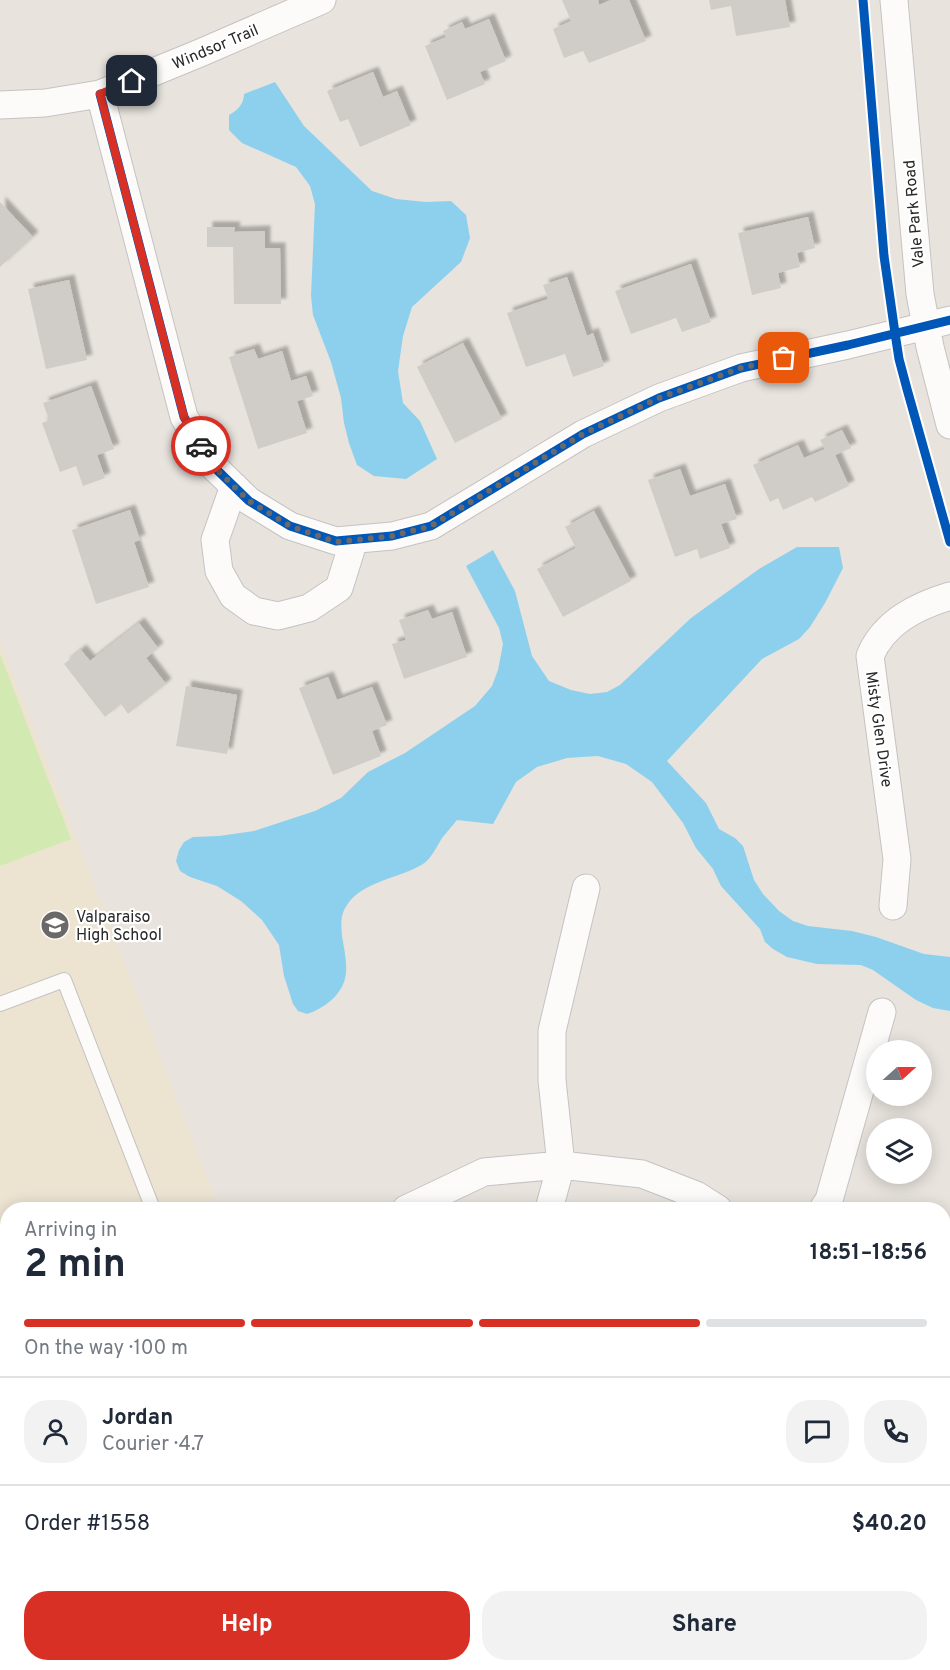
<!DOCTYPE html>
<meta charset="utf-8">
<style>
:root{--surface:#fff;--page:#f2f2f3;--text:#1f2937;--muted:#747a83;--line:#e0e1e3;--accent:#d93025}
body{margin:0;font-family:Overpass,sans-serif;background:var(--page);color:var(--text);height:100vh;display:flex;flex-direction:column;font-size:22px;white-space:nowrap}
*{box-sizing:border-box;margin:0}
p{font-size:20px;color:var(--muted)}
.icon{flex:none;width:33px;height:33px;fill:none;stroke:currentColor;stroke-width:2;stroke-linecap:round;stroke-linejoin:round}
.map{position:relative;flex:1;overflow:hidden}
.panel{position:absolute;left:0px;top:1202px;width:951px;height:470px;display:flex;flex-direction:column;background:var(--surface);border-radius:24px 24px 0 0;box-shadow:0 3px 15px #0003}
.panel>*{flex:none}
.needle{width:39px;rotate:69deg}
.buttons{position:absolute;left:866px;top:1040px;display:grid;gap:12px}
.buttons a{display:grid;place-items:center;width:66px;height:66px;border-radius:50%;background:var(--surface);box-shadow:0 3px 15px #0003;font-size:30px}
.pin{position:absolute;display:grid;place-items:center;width:51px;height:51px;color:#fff;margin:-26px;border-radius:12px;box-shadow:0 3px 9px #0006}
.courier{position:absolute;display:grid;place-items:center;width:60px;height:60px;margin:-30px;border:4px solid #d93025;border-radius:50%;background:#fff;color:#222;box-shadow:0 2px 8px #0007}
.summary em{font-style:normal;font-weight:700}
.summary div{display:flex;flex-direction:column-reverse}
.summary{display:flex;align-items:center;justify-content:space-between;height:102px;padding:0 24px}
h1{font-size:39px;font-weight:700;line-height:45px}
.bar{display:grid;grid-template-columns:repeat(4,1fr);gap:9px 6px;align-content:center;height:72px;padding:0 24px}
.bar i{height:8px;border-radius:4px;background:var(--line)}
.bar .on{background:var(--accent)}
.bar p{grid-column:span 4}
.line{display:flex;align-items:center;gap:15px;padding:0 24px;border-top:2px solid var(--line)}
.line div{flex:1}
.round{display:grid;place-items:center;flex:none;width:63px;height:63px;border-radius:24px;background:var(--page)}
.button{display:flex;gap:12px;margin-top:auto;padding:12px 24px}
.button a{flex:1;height:69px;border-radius:24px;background:var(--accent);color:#fff;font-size:24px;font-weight:700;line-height:69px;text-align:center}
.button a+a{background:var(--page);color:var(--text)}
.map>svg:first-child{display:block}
</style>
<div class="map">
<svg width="950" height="1670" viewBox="0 0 950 1670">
<defs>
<filter id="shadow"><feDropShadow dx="5.5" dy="-5.5" stdDeviation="1.5" flood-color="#0004"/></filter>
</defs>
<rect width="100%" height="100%" fill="#e8e3dd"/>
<!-- education -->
<path fill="#ece3d1" d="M0,640L219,1209H8V1664H394L397,1670H0Z"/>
<!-- pitch -->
<path fill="#d2e9b1" d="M0,654L71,839L0,866Z"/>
<!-- water -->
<path fill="#8cd0ed" d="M275,82L304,126L372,191L396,199L426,202L451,201L466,215L470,238L461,262L412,307L403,336L398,371L403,403L420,421L437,459L406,479L374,476L357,465L349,443L344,423L341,398L331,362L313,315L311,296L315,204L310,186L296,167L242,143L229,130V115C237,111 244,104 244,94Z
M797,547H839L843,568L825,603L810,627L799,639L762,659L667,761L706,803L719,829L735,838L743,846L754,880L763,894L779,911L793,921L808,926L852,931L876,937L924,954L950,957V1011L933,1008L916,1000L873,970L861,965L817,964L787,957L773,949L765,942L760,929L721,886L713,869L696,848L683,823L652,782L626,764L598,756L567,758L537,767L516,782L493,824L457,820C452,826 447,832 442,838C437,846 431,859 423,864C401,878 362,881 347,905C340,915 341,925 342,936C344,948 347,961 346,973C344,994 325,1008 307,1014L298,1011L293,1004L284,976L279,945L262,920L241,901L217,886L190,877L180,871L176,861L179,850L184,842L193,837L219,836L254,831L315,811L341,798L368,772L405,753L475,706L492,686L498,670L503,644L499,628L466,566L493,550L515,591L532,656L549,681L571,690L590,694L607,692L620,685L691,618L759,569Z"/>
<!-- building -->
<path fill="#d0cdc9" filter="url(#shadow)" d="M562,0H598L599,5L611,0H629L646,41L589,63L583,51L564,58L553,29L571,21Z
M709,0H785L790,27L736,36L731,6L711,10Z
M489,19L506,61L480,72L485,84L447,100L425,46L446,37L443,31L462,22L465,29Z
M373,72L383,97L397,91L411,125L360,147L348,119L340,122L327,91Z
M0,202L33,237L0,267Z
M808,217L815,248L797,253L800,267L778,273L781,288L752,295L738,233Z
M207,227H235L234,232L265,231V248H280L281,304H234L233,247H207Z
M691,264L711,322L682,332L676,318L631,334L615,291Z
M567,277L587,336L593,333L604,366L573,377L565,354L526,367L507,313L548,299L543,285Z
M69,280L87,360L46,369L28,289Z
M463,343L502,419L455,443L417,367Z
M254,349L258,359L282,351L291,381L306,376L313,396L297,401L307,433L258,449L229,357Z
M91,386L114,449L97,455L105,478L83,486L76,466L60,472L42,423L49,420L43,403Z
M842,430L851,448L835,455L849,486L815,502L812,497L783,510L778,498L770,502L753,465L798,445L804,458L825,449L820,440Z
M680,469L690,496L725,484L737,519L721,524L730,548L700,559L697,549L675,557L648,480Z
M130,510L140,540L134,542L149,587L96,604L72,530Z
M594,511L631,581L563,617L537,569L576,548L565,527Z
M428,610L432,619L452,612L467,657L404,679L392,644L406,640L399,620Z
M139,623L158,648L146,658L166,684L128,714L121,704L105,717L64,664L81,650L90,661Z
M328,677L337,700L372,687L387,725L372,731L381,756L333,775L299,688Z
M186,686L237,695L227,754L176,746Z"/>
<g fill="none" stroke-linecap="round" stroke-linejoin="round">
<!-- service casing -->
<g stroke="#c4c3c3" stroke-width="16">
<path id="service" d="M0,1004L64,980L153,1209
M0,1407L8,1427
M166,1664L169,1670
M245,1664L247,1670
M332,1664L334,1670
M0,1668L11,1664"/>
</g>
<!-- minor casing -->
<g stroke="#c4c3c3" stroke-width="29">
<path id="minor" d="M894,0L920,294L930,347L950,425
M100,94L184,417L214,467L249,501L290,526L336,541L392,536L431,526L583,434L659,398L741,368L848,345L950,320
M0,105L45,103L100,94L200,53L322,0
M234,486L215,540L219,571L233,596L254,611L278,616L309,608L339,588L354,540
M893,906L897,859L870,656C884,622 917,606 950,596
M406,1209L484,1172L561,1165L642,1174L696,1195L718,1209
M549,1209L561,1165L552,1080V1031L586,888
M823,1209L829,1200L882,1012
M944,1272L950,1252
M944,1593L950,1594
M480,1664L483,1670
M770,1670L771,1664"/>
</g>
<!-- service -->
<use href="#service" stroke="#fcfbfa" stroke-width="14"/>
<!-- minor -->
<use href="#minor" stroke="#fcfbfa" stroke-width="27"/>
<!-- cycleway casing -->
<g stroke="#fff" stroke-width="13">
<path id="cycleway" d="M863,0L884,256L895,333L899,359L907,389L950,542
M100,94L184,417L214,467L249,501L290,526L336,541L392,536L431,526L583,434L659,398L741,368L848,345L950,320"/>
</g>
<!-- cycleway -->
<use href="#cycleway" stroke="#0057b8" stroke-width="9"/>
</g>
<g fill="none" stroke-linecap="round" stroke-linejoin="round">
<!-- done -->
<path stroke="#6b6967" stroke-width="6" stroke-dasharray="0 10.8" d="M201,446L213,466L249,501L290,526L336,542L392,536L431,526L583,434L659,398L741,368L784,358"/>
<!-- route -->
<path stroke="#d93025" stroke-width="8" d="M132,81L100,94L184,417L201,446"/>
</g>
<!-- icons -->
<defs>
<g id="school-disc" transform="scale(1.5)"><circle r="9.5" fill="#6b6967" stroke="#fff"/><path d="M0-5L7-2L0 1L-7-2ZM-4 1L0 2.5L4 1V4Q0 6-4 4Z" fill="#fff"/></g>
</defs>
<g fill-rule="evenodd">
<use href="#school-disc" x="55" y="925"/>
</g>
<g text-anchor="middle" stroke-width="4.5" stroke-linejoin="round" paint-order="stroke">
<!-- street labels -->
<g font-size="16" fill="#282828" stroke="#fff">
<text transform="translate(215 46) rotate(-23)" y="6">Windsor Trail</text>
<text transform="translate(913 214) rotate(-95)" y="6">Vale Park Road</text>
<text transform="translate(880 729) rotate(82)" y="6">Misty Glen Drive</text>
</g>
<!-- poi labels -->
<g font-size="16" fill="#282828" stroke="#fff" text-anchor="start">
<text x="76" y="922">Valparaiso<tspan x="76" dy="18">High School</tspan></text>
</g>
</g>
</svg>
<div class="buttons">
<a><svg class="needle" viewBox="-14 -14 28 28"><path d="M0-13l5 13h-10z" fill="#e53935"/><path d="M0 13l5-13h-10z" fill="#747a83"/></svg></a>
<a><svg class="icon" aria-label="layers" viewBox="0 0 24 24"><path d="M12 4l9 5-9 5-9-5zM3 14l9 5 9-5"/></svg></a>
</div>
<div class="pin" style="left:784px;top:358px;background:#ea580c"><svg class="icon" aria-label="bag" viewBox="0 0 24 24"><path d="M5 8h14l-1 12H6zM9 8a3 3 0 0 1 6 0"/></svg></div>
<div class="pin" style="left:132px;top:81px;background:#1f2937"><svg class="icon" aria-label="home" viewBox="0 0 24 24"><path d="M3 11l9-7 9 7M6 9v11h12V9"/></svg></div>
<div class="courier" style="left:201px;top:446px"><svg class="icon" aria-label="car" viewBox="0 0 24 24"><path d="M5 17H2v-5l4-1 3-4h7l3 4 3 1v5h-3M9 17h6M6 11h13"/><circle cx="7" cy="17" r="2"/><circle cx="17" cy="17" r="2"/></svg></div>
<section class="panel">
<div class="summary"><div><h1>2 min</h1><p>Arriving in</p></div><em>18:51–18:56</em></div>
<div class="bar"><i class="on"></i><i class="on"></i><i class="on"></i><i></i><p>On the way · 100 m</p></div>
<div class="line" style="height:108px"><a class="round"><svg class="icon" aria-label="person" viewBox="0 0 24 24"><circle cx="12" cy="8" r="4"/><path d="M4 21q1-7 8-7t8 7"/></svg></a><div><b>Jordan</b><p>Courier · 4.7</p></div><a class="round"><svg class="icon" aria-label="chat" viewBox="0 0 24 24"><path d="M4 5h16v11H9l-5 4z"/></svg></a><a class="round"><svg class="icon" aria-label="phone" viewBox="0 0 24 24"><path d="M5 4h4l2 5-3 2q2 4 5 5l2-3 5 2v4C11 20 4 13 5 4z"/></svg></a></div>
<div class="line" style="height:78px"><div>Order #1558</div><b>$40.20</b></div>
<div class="button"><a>Help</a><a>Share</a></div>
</section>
</div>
